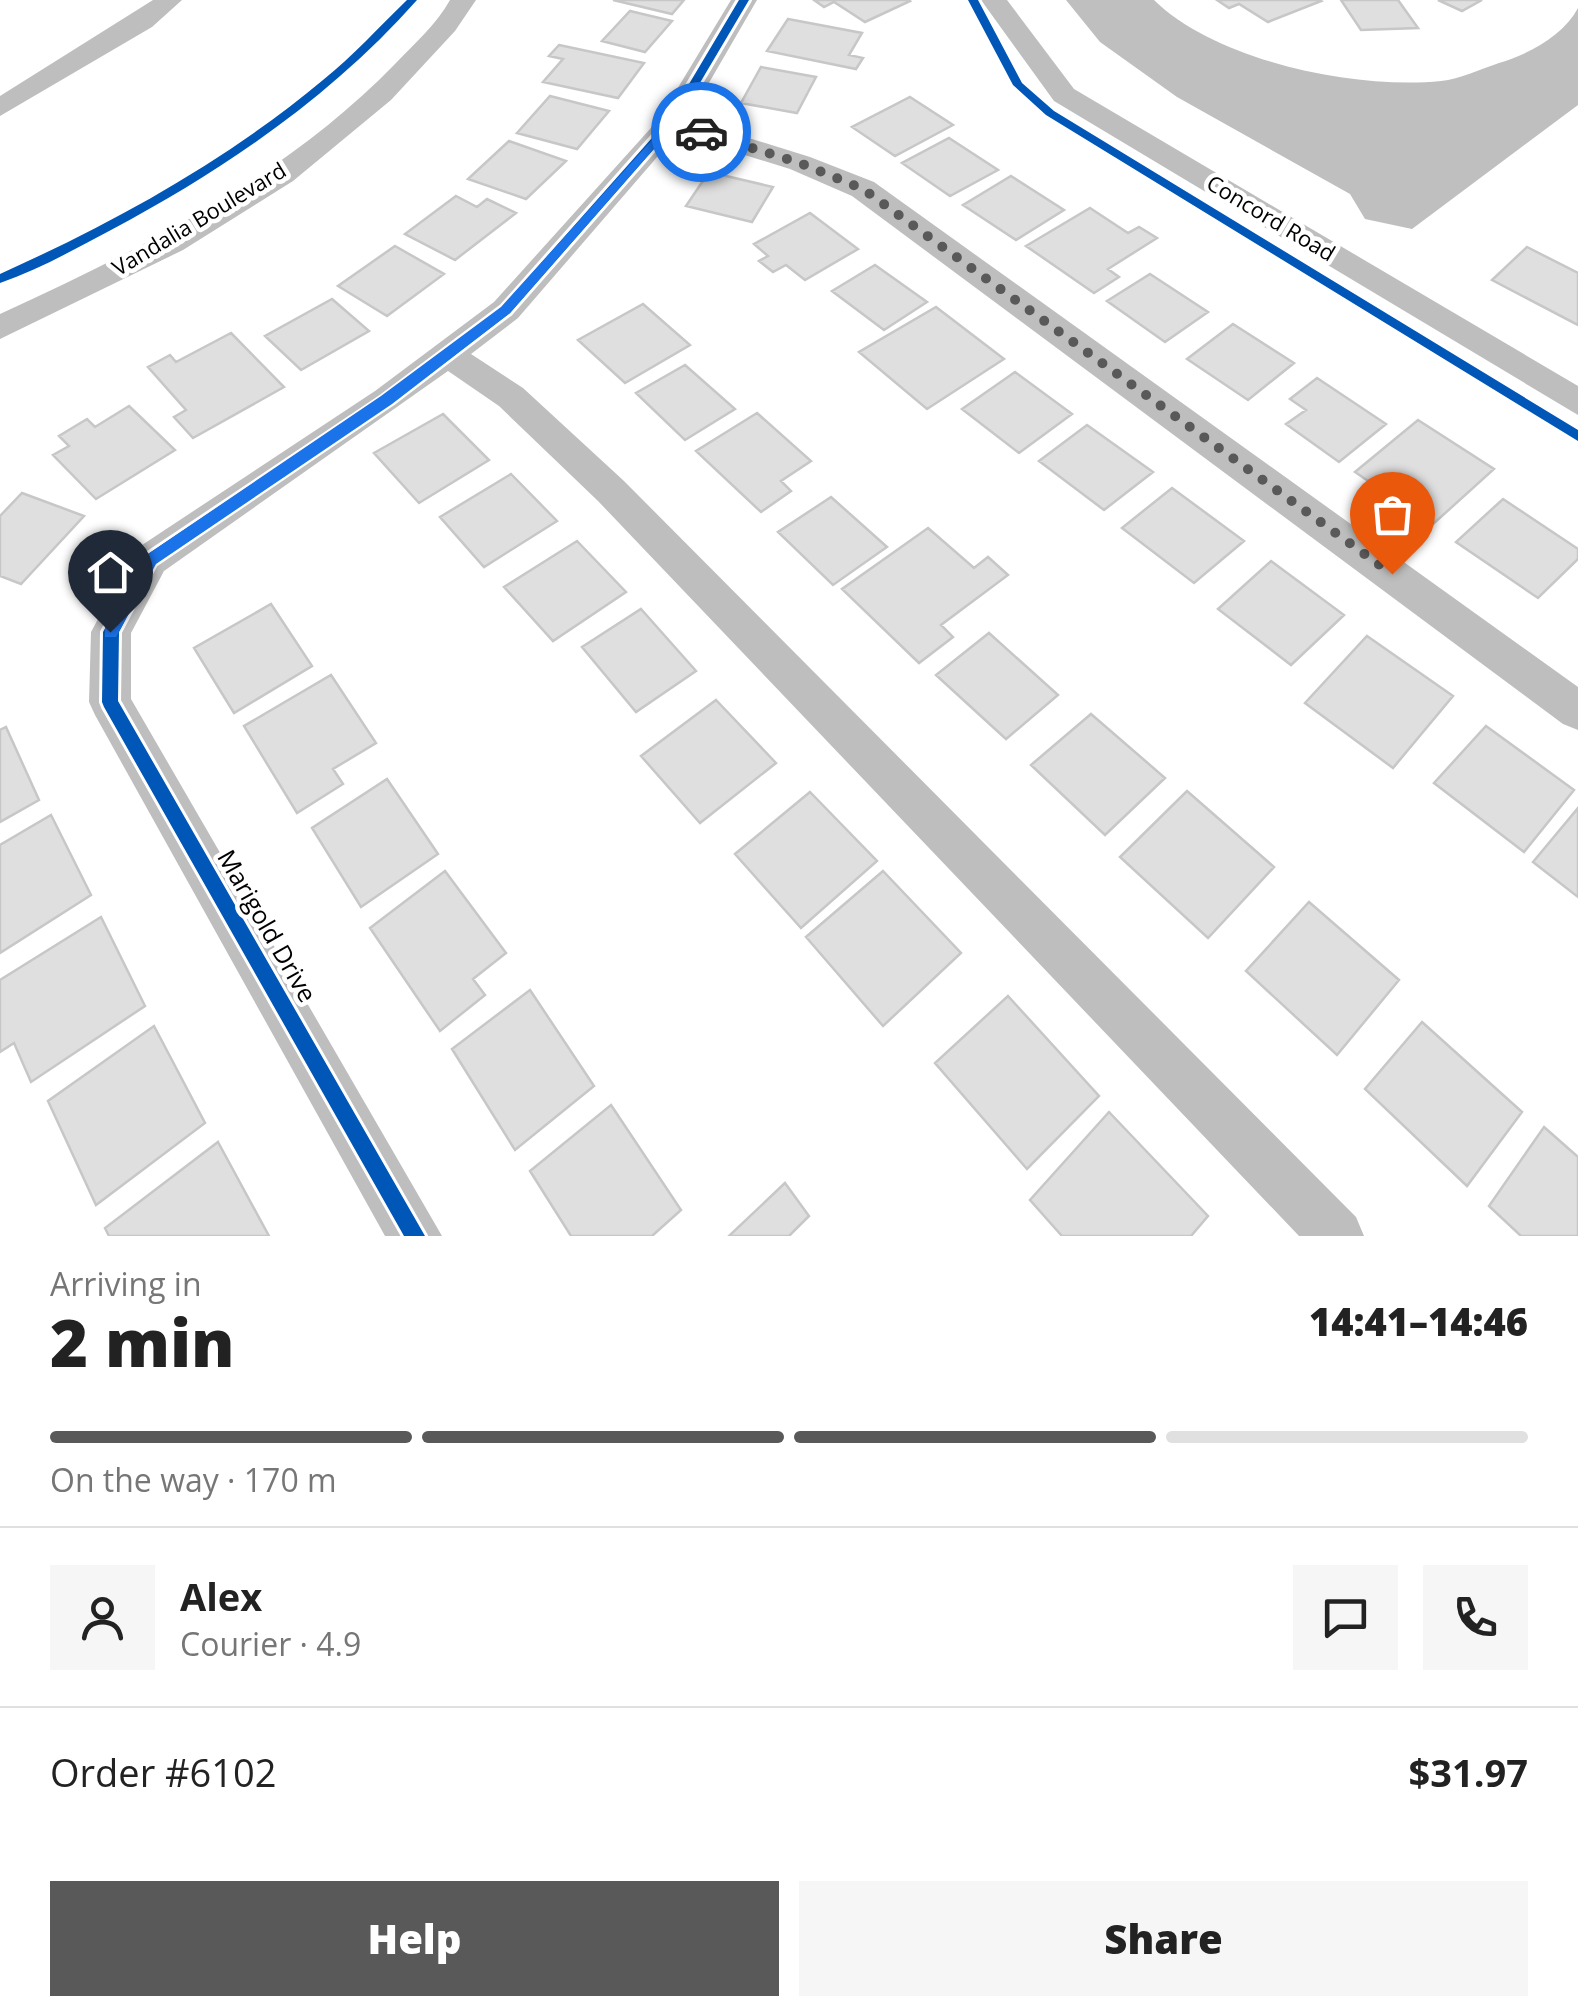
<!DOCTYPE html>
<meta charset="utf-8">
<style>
:root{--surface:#fff;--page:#f6f6f6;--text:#222;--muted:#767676;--line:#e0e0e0;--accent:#595959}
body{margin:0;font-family:"Open Sans",sans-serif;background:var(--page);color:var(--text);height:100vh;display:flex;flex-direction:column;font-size:38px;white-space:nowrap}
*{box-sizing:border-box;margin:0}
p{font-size:32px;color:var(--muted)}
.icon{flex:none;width:55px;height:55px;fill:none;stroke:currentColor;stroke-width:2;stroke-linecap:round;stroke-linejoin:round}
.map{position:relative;height:1236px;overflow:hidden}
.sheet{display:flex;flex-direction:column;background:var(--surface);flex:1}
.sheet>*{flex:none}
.pin{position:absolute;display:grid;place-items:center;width:85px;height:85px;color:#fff;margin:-102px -42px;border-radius:50% 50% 50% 0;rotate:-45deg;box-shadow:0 0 10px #0007}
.pin .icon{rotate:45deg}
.courier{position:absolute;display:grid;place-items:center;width:100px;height:100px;margin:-50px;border:8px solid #1a73e8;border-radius:50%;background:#fff;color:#222;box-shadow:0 2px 12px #0007}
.summary em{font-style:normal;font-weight:800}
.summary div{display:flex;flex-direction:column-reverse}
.summary{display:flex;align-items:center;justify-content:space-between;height:170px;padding:0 50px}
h1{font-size:65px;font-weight:800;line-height:75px}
.bar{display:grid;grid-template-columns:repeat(4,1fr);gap:15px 10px;align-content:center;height:120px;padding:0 50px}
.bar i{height:12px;border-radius:8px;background:var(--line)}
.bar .on{background:var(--accent)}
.bar p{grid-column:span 4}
.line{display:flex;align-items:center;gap:25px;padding:0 50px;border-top:2px solid var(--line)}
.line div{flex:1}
.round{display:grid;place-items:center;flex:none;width:105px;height:105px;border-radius:0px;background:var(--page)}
.primary-button{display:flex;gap:20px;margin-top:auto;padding:20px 50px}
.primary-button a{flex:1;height:115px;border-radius:0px;background:var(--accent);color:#fff;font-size:40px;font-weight:800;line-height:115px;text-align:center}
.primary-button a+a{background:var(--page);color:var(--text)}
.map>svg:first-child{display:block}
</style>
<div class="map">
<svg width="1578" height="1236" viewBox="0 0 1578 1236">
<rect width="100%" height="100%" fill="#fff"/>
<!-- water -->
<path fill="#bfbfbf" d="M1066,0H1154C1216,61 1356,90 1441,81C1460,79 1481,69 1499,63C1529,54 1563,36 1578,8V105L1412,229L1365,219L1350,194L1177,97L1100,42Z"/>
<!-- building -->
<path fill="#dfdfdf" stroke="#c7c7c7" stroke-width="2.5" d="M613,0H684L672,14Z
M814,0H909L910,1L865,22L834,2L824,7Z
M1217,0H1319L1321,1L1268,22L1239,4L1229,8Z
M1341,0H1398L1418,28L1361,30Z
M1438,0H1482L1462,11Z
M630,11L672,21L645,52L602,41Z
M788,19L862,33L849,55L863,58L856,69L767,51Z
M559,45L644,63L618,98L543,82L563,59L549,56Z
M761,67L816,77L797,113L741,103Z
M550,96L609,111L577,149L517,133Z
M910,97L953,125L895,156L852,127Z
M949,138L998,170L950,196L902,163Z
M509,141L566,161L526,199L468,179Z
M709,172L773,187L752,222L686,206Z
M1011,176L1064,210L1016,240L963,205Z
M456,196L477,207L487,199L516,213L455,260L405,234Z
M1090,208L1128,233L1139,227L1157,238L1108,269L1119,277L1094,293L1026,246Z
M810,213L858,249L805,280L786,265L773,272L759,261L768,256L754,244Z
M395,246L444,274L387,316L338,286Z
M1527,247L1578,273V325L1492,280Z
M875,265L927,302L884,330L832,291Z
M1150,274L1208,312L1165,342L1107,301Z
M332,299L369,331L301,370L265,336Z
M643,304L690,345L625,383L578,340Z
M936,307L1004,359L927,409L859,352Z
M1233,324L1294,363L1248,400L1187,359Z
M231,333L284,387L193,438L174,417L186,410L148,367L170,355L176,362Z
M685,365L735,409L685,440L636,393Z
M1015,372L1072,414L1019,453L962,409Z
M1317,378L1386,424L1339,462L1286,424L1306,410L1290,399Z
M129,406L175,450L96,499L53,455L69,446L59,436L87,419L95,427Z
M757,413L811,461L781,481L791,491L761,512L696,451Z
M443,414L489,460L419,503L374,453Z
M1418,420L1494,469L1432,525L1355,472Z
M1087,425L1153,472L1104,510L1039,461Z
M511,474L557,521L484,567L440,517Z
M1172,488L1244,541L1194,583L1122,528Z
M22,493L84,516L21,584L0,576V516Z
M831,497L887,547L833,585L778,532Z
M1503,499L1578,549V559L1538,598L1456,542Z
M928,528L974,568L988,557L1008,575L941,625L953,637L919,663L842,589Z
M577,541L626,592L553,641L504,587Z
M1271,561L1344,615L1291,665L1218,609Z
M271,604L312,666L234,713L194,648Z
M641,609L696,671L636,712L582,647Z
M989,633L1058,695L1006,739L936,675Z
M1367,636L1453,696L1393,768L1305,703Z
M331,675L376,743L333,769L343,784L297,813L244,726Z
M716,700L776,763L700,823L641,756Z
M1091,714L1165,778L1105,835L1031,765Z
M1486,726L1574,790L1524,852L1434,783Z
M6,727L39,800L0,822V730Z
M387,779L438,854L361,907L312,828Z
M1187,791L1274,867L1208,938L1120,857Z
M810,792L877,861L801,928L735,854Z
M1578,808V897L1533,862Z
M51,815L91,895L0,953V845Z
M445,871L506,953L473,979L485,995L440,1031L370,928Z
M883,871L961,953L883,1026L806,937Z
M1309,902L1399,980L1337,1055L1246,971Z
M101,917L145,1006L31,1082L14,1043L0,1052V980Z
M530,990L594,1086L515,1150L452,1049Z
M1008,996L1099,1096L1027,1169L935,1063Z
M1422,1022L1522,1112L1467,1186L1365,1089Z
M154,1026L205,1123L96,1205L48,1101Z
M611,1105L681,1210L652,1236H571L530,1171Z
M1109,1112L1208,1216L1191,1236H1062L1030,1200Z
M1544,1127L1578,1157V1236H1521L1489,1206Z
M218,1142L269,1236H109L105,1228Z
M785,1183L809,1216L789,1236H729Z"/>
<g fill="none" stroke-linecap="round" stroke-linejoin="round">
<!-- minor -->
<path fill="#bebebe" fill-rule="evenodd" d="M153,0H182L152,27L0,116V96Z
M450,0H476L455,31L391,100L293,181L183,250L0,339V314C142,249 285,177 395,64C414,44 437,24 450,0Z
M731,0H757L688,119L810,157L874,182L1578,687V730L1563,724L852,196L790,169L677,134L518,318L471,354L523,388L624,481L1356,1217L1364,1236H1299L598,501L499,406L448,371L164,571L131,633V699L442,1236H385L95,715L89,702L91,632L136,549L375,391L494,302L659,119Z
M981,0H1007L1074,89L1578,386V415L1054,101Z"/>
<!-- cycleway casing -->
<g stroke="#fff" stroke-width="6">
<path id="cycleway" d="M407,0H417C332,96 224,170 111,230C75,249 38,270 0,283V274C115,222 226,161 323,80C353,56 379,27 407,0Z
M739,0H749L675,125L510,313L392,403L155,564L119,632L118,701L425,1236H404L104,707L102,702L103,632L145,556L382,397L502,307L667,121Z
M968,0H978L1022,83L1054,111L1578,430V441L1046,115L1013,85Z"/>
</g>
<!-- cycleway -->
<use href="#cycleway" fill="#0057b8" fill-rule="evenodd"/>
</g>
<!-- route -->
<path fill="#1a73e8" d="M671,119L707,132L701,136L673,127L510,313L392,404L156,564L116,637H105V627L145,556L381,396L501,307Z"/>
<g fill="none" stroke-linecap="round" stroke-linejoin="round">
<!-- done -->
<path stroke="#595959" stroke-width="10" stroke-dasharray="0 18" d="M701,132L800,163L863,189L1392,574"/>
</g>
<g text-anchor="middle" stroke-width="9" stroke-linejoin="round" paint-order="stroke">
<!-- far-street labels -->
<g font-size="22" fill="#000" stroke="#fff">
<text transform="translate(1271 218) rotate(31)" y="8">Concord Road</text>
<text transform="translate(199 219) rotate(-31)" y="8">Vandalia Boulevard</text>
</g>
<!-- street labels -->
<g font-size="25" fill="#000" stroke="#fff">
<text transform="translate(267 926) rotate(60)" y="9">Marigold Drive</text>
</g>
</g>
</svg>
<div class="pin" style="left:1392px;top:574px;background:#ea580c"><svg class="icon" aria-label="bag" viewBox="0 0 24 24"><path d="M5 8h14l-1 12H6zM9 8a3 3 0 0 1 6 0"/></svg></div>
<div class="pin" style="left:110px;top:632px;background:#1f2937"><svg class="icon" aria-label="home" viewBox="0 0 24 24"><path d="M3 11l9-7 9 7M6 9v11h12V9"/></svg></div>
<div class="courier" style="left:701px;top:132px"><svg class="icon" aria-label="car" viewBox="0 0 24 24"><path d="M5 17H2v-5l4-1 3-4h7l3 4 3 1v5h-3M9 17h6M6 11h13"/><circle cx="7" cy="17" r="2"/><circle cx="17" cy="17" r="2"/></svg></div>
</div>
<section class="sheet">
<div class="summary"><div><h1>2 min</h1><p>Arriving in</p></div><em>14:41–14:46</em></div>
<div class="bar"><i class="on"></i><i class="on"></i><i class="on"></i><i></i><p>On the way · 170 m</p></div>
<div class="line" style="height:180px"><a class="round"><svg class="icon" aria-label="person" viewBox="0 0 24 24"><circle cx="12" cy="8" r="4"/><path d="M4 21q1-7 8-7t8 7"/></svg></a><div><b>Alex</b><p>Courier · 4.9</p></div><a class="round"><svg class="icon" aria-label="chat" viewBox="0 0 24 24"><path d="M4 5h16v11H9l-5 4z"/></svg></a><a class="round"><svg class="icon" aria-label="phone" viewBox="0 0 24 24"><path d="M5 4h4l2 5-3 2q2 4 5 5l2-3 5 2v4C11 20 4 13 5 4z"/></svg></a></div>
<div class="line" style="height:130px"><div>Order #6102</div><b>$31.97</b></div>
<div class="primary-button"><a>Help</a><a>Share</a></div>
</section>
